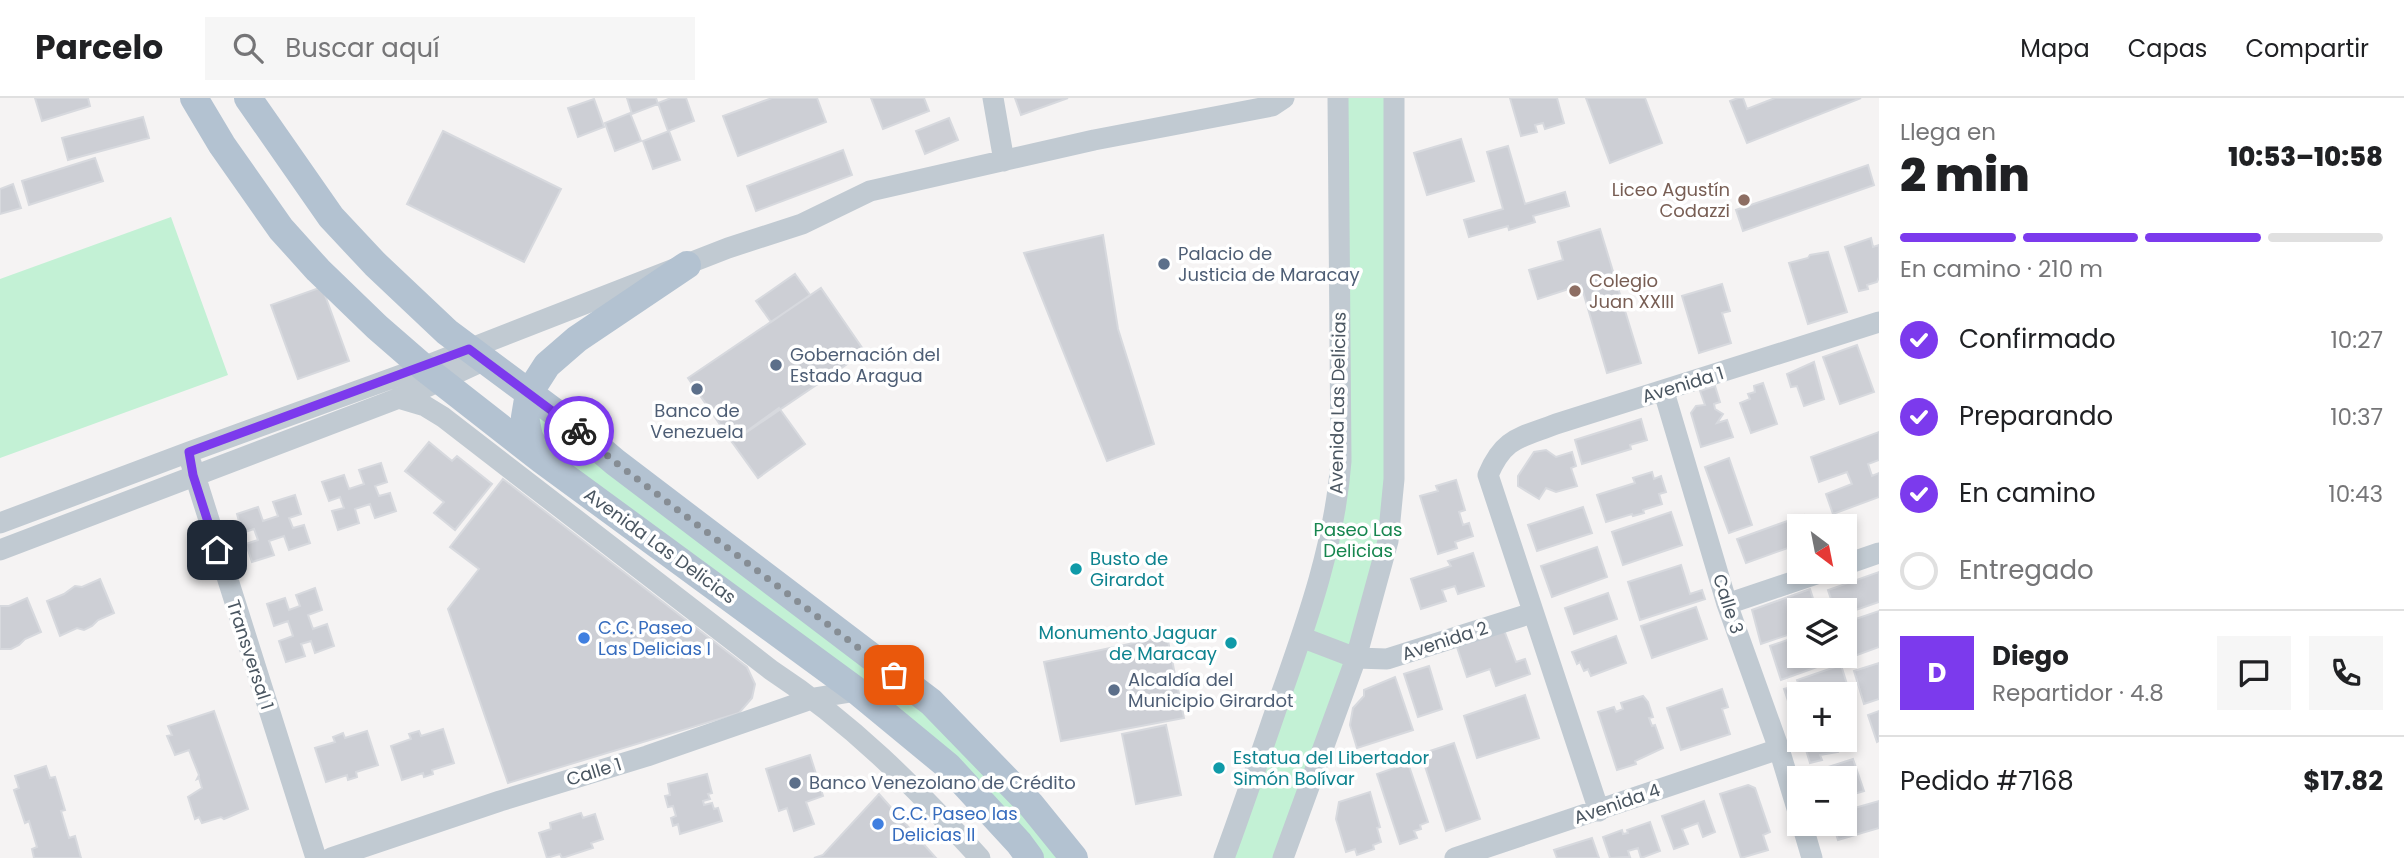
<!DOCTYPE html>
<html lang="es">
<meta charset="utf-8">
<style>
:root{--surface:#fff;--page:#f6f6f6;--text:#202124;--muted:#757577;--line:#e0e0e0;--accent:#7c3aed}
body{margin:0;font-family:Poppins,sans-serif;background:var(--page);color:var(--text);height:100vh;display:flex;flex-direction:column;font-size:26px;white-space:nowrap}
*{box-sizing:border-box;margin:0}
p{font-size:23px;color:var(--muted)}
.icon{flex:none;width:38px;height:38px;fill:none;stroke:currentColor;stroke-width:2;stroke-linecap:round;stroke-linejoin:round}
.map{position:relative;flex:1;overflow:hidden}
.details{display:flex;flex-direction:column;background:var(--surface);width:525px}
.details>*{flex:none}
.needle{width:46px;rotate:148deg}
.controls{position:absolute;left:1787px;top:416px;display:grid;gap:14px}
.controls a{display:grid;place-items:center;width:70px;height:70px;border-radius:0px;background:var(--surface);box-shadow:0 4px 10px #0003;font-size:35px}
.pin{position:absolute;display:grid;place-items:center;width:60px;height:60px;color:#fff;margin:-30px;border-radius:14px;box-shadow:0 4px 10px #0006}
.courier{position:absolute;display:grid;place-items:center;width:70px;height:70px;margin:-35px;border:5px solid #7c3aed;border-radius:50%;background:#fff;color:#222;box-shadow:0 2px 9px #0007}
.headline em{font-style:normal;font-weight:800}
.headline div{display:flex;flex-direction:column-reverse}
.headline{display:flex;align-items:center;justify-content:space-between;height:119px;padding:0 21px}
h1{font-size:46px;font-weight:800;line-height:52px}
.bar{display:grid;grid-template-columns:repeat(4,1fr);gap:10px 7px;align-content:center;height:84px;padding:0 21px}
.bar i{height:9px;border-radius:5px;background:var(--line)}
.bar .current{background:var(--accent)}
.bar p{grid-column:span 4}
.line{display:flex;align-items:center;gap:18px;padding:0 21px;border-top:2px solid var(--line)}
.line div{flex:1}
.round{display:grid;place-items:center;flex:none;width:74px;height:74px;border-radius:0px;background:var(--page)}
ol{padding:0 21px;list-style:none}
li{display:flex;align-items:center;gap:21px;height:77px}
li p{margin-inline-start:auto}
li .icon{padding:7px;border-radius:50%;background:var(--accent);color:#fff;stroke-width:4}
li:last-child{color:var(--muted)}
li i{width:38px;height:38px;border:4px solid var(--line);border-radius:50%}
header{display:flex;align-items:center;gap:42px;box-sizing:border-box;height:98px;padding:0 35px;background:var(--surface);border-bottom:2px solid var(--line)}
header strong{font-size:33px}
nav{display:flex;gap:38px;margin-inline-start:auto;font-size:24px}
.search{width:490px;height:63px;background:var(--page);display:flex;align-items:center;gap:18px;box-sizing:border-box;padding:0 24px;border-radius:0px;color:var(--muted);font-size:26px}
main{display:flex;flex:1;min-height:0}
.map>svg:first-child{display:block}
</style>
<header>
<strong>Parcelo</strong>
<div class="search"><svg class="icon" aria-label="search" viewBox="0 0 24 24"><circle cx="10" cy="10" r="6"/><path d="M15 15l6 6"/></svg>Buscar aquí</div>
<nav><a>Mapa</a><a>Capas</a><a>Compartir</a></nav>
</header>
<main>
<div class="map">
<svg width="1879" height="760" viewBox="0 0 1879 760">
<rect width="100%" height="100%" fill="#f5f3f3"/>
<!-- green -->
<path fill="#c3f1d5" d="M1338,0H1394L1388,443L1283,760H1224L1337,404Z
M171,119L228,277L0,360V181Z
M529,295L876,563L1080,760H1030L948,668L542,362Z"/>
<!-- building -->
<path fill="#cdcfd5" stroke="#d7d9de" stroke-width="2" d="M35,0H88L90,8L42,23Z
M627,0H656L658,6L632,16Z
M671,0H686L694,23L668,33L658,5Z
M772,0H817L826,24L738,58L723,18Z
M871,0H924L929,13L883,31Z
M1015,0H1068L1021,17Z
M1510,0H1557L1564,25L1545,31L1543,25L1535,27L1537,34L1521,38Z
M1586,0H1645L1662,45L1610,65Z
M1738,0H1743L1747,11L1775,0H1861L1747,45L1730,3Z
M594,1L604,29L578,39L568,10Z
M630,15L641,43L615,53L605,25Z
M143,19L149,40L68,62L62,40Z
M949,20L958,42L925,56L916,33Z
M443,33L561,91L524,164L407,106Z
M669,33L680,62L653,71L643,43Z
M1461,41L1474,83L1427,97L1414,55Z
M1508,48L1525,106L1565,94L1569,108L1533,118L1535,124L1509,132L1508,128L1469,139L1464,122L1503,111L1487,54Z
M843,52L852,77L756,113L747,88Z
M95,60L103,83L29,107L22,83Z
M1868,67L1874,87L1743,133L1736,112Z
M13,86L21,110L0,116V91Z
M1600,131L1641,265L1607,275L1581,187L1538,201L1529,172L1563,162L1558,144Z
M1103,137L1118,231L1154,346L1107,363L1024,155Z
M1871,140L1873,149L1879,147V179L1877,184L1867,187L1868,191L1859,193L1845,149Z
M1828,154L1847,214L1808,226L1789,165L1808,160L1810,157Z
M795,176L810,197L771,224L756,203Z
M1722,186L1730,213L1722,215L1731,245L1699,255L1682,198Z
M322,189L349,263L298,281L271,207Z
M821,190L865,254L732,344L688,280Z
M1857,247L1874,294L1840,306L1823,259Z
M1814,264L1824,301L1804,308L1797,288L1791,289L1787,276Z
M1763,285L1777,326L1751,335L1740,305L1750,301L1748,296L1755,294L1754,288Z
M1715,288L1720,304L1714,306L1715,311L1723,316L1717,325L1727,322L1733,339L1701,349L1691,315L1696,308L1705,307L1700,293Z
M779,310L805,346L758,380L732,344Z
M1641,321L1647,342L1630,347L1631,351L1582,366L1575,342Z
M1879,334V362L1868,366L1872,378L1879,375V399L1833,416L1826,396L1852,386L1847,374L1819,384L1811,359Z
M429,344L452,363L457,358L492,386L455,432L434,415L444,404L405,373Z
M1546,352L1556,359L1572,354L1576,368L1571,370L1577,388L1556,394L1546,390L1539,401L1518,388V378L1534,354Z
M1729,360L1752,427L1729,435L1705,369Z
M381,365L387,384L375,388L379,398L390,395L396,413L375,420L370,406L355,411L359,425L338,432L332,413L344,410L340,399L329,403L322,384L344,377L349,391L364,386L359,372Z
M1652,374L1654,381L1661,378L1666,394L1659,396L1662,406L1643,412L1644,415L1633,418L1632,416L1606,424L1597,397L1635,385L1633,380Z
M503,381L747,569L755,586L752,600L739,615L508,685L448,511L479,471L450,449Z
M1456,382L1465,412L1459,414L1463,427L1469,425L1473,438L1455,444L1457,450L1438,456L1420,398L1438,393L1436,388Z
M295,397L301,416L289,420L293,430L304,427L310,445L289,452L284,438L269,443L274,457L252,464L246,446L258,442L254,431L242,435L237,416L258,409L263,423L278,418L273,404Z
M1583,409L1592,435L1537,453L1528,427Z
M1671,414L1682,447L1623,467L1612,434Z
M1804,417L1808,429H1799V446L1746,465L1737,441Z
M1597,449L1607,479L1552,499L1541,468Z
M1473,455L1484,488L1458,496L1455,488L1442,492L1446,503L1421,511L1411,481L1451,468L1448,463Z
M1681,467L1690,496L1702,492L1705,501L1640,522L1628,484Z
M1879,474V504L1844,516V513H1835L1828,492Z
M100,481L114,515L98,522L92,528L84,532L77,530L60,538L47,503L64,496L75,488L82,489Z
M315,490L322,512L308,517L313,531L327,526L334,548L315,555L311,543L301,546L305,558L286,564L279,543L293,538L288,523L274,528L267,506L285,500L289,512L300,508L296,497Z
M1810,491L1817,513H1799V533L1761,546L1752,512Z
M1608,495L1617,521L1574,536L1565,510Z
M27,500L41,534L25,541L19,547L11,551H0V508H9Z
M1696,509L1707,541L1652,560L1641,528Z
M1879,513V549L1849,560L1844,548V525Z
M1504,532L1516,564L1525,561L1530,576L1496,588L1490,571L1467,579L1457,549Z
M1167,538L1184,620L1061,643L1044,564Z
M1616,538L1626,565L1591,578L1588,571L1584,573L1580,564L1577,566L1572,554Z
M1799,538V558H1820L1823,567L1781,582L1770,548Z
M1879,565V601L1864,606L1854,573Z
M1841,567L1851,599L1844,601V597H1799V623L1795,624L1784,591L1799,587L1797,582Z
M1429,568L1442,611L1418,619L1404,576Z
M1395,579L1413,632L1357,650L1350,627L1353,610L1364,598V592Z
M1722,591L1728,609L1722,611L1730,636L1681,652L1667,610Z
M1525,597L1539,640L1477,660L1464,618Z
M1643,598L1648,604L1653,619L1649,620L1652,628L1655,627L1663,650L1635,663L1636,666L1617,672L1598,614L1614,609L1616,614L1623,611L1621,605Z
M214,613L248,711L224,721L221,719L202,725L199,719L195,721L188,699L202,690L199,680L197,681L199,677L189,652L175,657L167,638L172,637L168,628Z
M1879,613V643L1877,644L1868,617Z
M1847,624L1854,645L1838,651V654L1820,657L1822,662L1810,665L1803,642H1844V625Z
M1166,627L1181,697L1136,706L1122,636Z
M443,631L454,665L432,672L433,676L424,679L423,675L402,682L391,648L411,641L409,636L419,633L421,638Z
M367,633L378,667L356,674L357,679L348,682L347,677L326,684L315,650L335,644L333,639L343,635L345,640Z
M1454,645L1480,721L1446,733L1421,656Z
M810,657L823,698L806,704L814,726L794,733L787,710L779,713L766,671Z
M1853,661L1864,693L1844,699V681H1821L1819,672Z
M1408,665L1428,724L1420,727L1421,731L1414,733L1417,740L1400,746L1377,676Z
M46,668L50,680L55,679L65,712L61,713L69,740L75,738L81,760H34L32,751L37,749L29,723L25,725L14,692L19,690L15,678Z
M707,676L712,695L708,696L710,701L703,703L704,707L712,705L714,711L718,710L722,723L680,736L678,726L673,728L671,720L676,718L673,708L668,709L665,698L670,697L668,686Z
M1748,687L1755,690L1770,734L1763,737L1768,752L1741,760L1720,696Z
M1370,694L1380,729L1377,730L1381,744L1373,747L1374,751L1357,757L1355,751L1346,754L1336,721L1339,704Z
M879,696L936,760H814L823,757Z
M1704,703L1715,734L1703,739L1698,725L1682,731L1688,746L1674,751L1662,718Z
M1879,703V730L1838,742L1833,726H1844V713Z
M581,715L583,720L595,716L603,741L591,745L593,750L562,760L560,756L547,760L539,735L551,731L550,725Z
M1650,724L1660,753L1641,760L1638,750L1628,753L1630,759L1610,760L1603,739L1622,732L1623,736L1628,735L1627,732Z
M1592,740L1599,760H1557L1554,752Z"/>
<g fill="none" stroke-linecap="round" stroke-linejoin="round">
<!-- minor -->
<path stroke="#c1cad2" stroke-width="21" d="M993,0L1004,63
M1664,294L1727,506L1779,651L1799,717
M398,300L425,308L443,319L771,572C852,625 915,689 980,760
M191,365L316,760
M0,425L189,354L423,269L728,150L802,126L870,93L1094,42L1272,8L1284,0
M0,452L420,292L485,262
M1844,467L1879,455
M1727,506L1822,474
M1301,539L1356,560L1387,561L1532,515
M1599,713L1488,377C1504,339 1520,340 1556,326L1879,224
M1802,726L1812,760
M331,760L500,703L647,658L814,600L857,593
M1224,760C1244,706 1262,652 1281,597C1308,521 1335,444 1341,363L1338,0
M1283,760L1356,560L1388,443L1394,381V0
M1455,760L1779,651"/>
<!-- major -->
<path stroke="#b3c2d1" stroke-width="28" d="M194,0L222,47L281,131L318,172L377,229L423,269L542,362L857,593L948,668L1019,745L1030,760
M248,0L331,119L375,166L447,234L568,324L615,364L931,604L1031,707L1074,760
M541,360L529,339L525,319L529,295L547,267L577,241L687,167"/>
</g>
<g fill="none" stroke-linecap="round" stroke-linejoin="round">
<!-- done -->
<path stroke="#868d94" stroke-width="7" stroke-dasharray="0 12.6" d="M579,333L615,364L894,577"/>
<!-- route -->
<path stroke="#7c3aed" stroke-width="9" d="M217,452L193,377L189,354L469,251L579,333"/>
</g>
<!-- markers -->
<g fill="#8d6e63" stroke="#fff" stroke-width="2.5">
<circle cx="1744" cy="102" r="7"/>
<circle cx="1575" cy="193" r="7"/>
</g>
<g fill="#5c6f8a" stroke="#fff" stroke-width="2.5">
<circle cx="1164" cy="166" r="7"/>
<circle cx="776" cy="267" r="7"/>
<circle cx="697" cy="291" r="7"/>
<circle cx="1114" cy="592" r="7"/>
<circle cx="795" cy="685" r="7"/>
</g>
<g fill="#0f9aa8" stroke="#fff" stroke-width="2.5">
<circle cx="1076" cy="471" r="7"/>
<circle cx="1231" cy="545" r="7"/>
<circle cx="1219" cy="670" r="7"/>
</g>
<g fill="#3f7fe0" stroke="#fff" stroke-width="2.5">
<circle cx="584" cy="540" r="7"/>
<circle cx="878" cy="726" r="7"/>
</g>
<g text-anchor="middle" stroke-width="7" stroke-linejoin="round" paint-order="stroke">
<!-- education labels -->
<g font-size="18" fill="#785e54" stroke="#fff" text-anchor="end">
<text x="1730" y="98">Liceo Agustín<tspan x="1730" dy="21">Codazzi</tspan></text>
<text x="1589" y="189" text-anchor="start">Colegio<tspan x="1589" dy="21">Juan XXIII</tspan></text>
</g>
<!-- service labels -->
<g font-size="18" fill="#4e5e75" stroke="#fff" text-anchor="start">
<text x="1178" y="162">Palacio de<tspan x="1178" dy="21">Justicia de Maracay</tspan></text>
<text x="790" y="263">Gobernación del<tspan x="790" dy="21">Estado Aragua</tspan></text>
<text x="697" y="319" text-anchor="middle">Banco de<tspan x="697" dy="21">Venezuela</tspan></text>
<text x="1128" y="588">Alcaldía del<tspan x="1128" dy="21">Municipio Girardot</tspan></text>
<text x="809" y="691">Banco Venezolano de Crédito</text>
</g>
<!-- street labels -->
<g font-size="18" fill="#4a5661" stroke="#fff">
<text transform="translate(1683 287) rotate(-17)" y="6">Avenida 1</text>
<text transform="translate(1338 305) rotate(-89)" y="6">Avenida Las Delicias</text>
<text transform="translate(660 448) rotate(36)" y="6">Avenida Las Delicias</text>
<text transform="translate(1728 506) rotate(72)" y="6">Calle 3</text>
<text transform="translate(1445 543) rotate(-18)" y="6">Avenida 2</text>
<text transform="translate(250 557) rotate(72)" y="6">Transversal 1</text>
<text transform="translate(594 674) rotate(-17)" y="6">Calle 1</text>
<text transform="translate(1617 706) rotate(-19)" y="6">Avenida 4</text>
</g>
<!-- park labels -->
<g font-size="18" fill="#17864f" stroke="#fff">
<text x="1358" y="438">Paseo Las<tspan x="1358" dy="21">Delicias</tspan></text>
</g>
<!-- culture labels -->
<g font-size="18" fill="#0d838f" stroke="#fff" text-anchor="start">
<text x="1090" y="467">Busto de<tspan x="1090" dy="21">Girardot</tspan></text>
<text x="1217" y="541" text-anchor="end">Monumento Jaguar<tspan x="1217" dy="21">de Maracay</tspan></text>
<text x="1233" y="666">Estatua del Libertador<tspan x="1233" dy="21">Simón Bolívar</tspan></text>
</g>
<!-- shop labels -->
<g font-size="18" fill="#366cbe" stroke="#fff" text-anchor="start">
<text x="598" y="536">C.C. Paseo<tspan x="598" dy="21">Las Delicias I</tspan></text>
<text x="892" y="722">C.C. Paseo las<tspan x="892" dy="21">Delicias II</tspan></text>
</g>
</g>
</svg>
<div class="controls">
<a><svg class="needle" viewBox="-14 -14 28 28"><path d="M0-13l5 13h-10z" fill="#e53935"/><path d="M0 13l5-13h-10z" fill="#757577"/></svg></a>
<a><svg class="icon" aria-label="layers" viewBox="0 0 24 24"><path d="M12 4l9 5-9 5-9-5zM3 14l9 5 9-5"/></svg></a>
<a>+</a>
<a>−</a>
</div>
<div class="pin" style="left:894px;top:577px;background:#ea580c"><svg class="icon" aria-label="bag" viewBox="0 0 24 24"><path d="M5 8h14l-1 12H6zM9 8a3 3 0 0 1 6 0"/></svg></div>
<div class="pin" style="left:217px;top:452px;background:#1f2937"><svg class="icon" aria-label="home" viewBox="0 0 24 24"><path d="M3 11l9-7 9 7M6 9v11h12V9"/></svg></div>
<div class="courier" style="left:579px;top:333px"><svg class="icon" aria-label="bike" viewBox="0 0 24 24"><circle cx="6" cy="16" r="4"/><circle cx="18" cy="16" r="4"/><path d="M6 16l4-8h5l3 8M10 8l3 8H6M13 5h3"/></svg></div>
</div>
<section class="details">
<div class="headline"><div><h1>2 min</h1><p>Llega en</p></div><em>10:53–10:58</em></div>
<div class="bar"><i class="current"></i><i class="current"></i><i class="current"></i><i></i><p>En camino · 210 m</p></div>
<ol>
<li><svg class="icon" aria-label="check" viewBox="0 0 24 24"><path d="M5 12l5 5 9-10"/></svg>Confirmado<p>10:27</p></li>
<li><svg class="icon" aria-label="check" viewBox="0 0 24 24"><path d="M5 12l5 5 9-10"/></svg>Preparando<p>10:37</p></li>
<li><svg class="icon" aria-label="check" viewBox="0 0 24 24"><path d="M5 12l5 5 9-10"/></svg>En camino<p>10:43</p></li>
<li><i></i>Entregado</li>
</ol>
<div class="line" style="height:126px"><b class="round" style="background:var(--accent);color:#fff">D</b><div><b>Diego</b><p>Repartidor · 4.8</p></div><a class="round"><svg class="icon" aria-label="chat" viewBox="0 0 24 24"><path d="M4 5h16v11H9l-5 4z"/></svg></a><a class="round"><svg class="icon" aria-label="phone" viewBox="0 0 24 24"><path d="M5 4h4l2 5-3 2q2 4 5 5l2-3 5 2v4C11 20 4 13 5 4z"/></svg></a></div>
<div class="line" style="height:91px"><div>Pedido #7168</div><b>$17.82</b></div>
</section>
</main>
